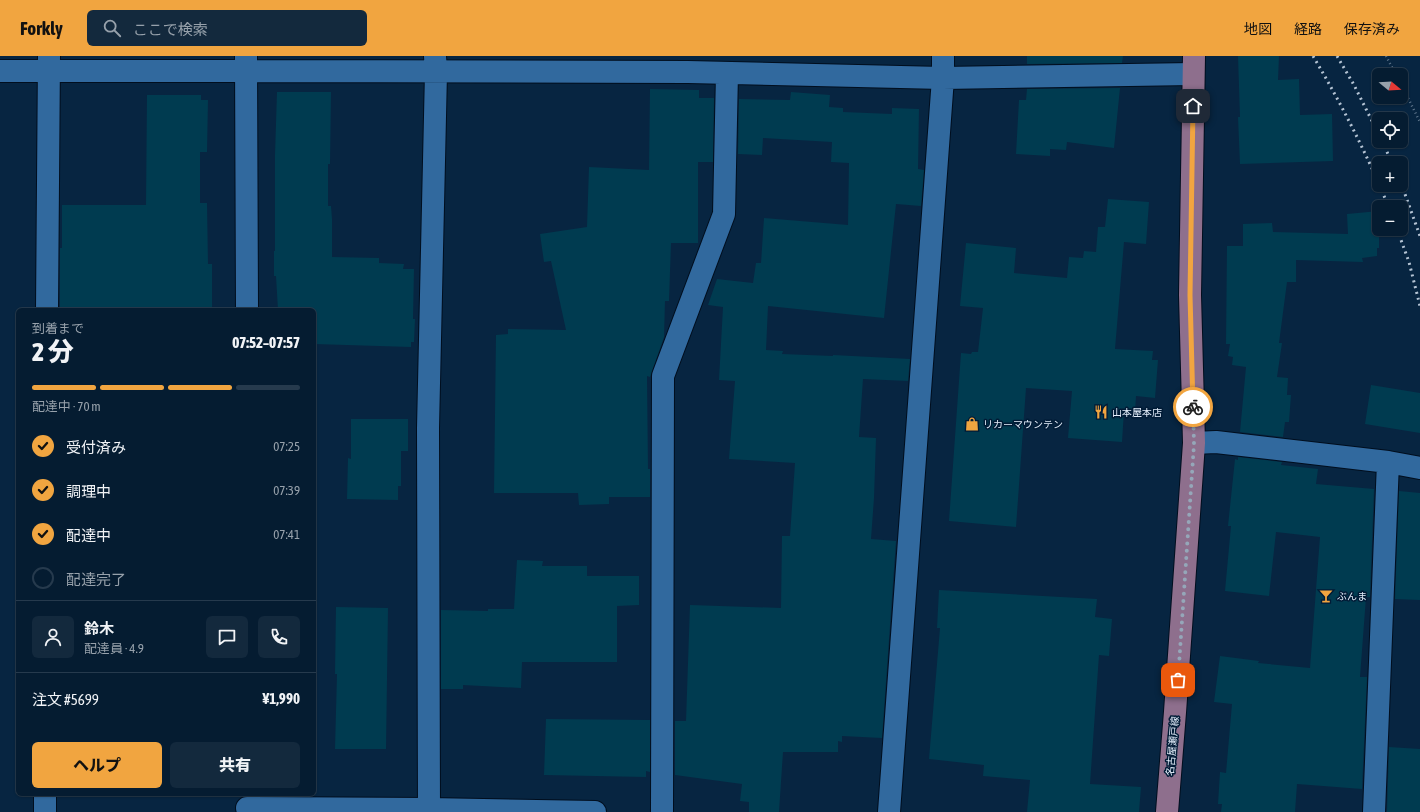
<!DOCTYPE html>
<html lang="ja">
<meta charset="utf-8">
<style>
:root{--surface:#051c31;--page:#13293d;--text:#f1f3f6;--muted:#97a1ab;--line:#263a4d;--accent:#f1a540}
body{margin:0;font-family:"Asap Condensed","Noto Sans JP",sans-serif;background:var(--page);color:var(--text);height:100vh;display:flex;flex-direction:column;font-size:15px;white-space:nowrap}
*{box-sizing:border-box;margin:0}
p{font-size:13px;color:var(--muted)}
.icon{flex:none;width:22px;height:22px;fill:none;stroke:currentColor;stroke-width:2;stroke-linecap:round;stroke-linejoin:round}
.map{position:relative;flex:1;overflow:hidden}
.drawer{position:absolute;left:16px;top:252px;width:300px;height:488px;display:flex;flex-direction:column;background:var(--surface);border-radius:6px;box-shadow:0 1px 3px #0004,0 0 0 1px var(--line)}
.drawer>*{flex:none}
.needle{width:26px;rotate:108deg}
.buttons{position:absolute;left:1372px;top:12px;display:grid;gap:8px}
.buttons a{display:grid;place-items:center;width:36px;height:36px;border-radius:6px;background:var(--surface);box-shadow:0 1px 3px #0004,0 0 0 1px var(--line);font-size:20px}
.pin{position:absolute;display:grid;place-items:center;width:34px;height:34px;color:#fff;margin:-17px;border-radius:8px;box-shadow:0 2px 6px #0006}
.courier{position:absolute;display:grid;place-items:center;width:40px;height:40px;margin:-20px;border:3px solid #f1a540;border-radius:50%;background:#fff;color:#222;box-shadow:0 1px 5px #0007}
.headline em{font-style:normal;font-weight:800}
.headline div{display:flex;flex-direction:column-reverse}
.headline{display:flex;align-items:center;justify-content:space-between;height:68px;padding:0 16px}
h1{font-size:26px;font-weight:800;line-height:30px}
.bar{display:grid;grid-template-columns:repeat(4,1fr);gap:6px 4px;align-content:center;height:48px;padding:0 16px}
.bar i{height:5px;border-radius:3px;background:var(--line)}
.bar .active{background:var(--accent)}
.bar p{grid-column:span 4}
.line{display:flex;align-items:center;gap:10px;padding:0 16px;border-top:1px solid var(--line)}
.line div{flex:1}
.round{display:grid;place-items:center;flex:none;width:42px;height:42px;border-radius:6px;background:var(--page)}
ol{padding:0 16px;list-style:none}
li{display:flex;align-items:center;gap:12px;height:44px}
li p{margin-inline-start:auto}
li .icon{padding:4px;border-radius:50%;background:var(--accent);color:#111;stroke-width:4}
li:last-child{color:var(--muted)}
li i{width:22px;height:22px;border:2px solid var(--line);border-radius:50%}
.cta{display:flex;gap:8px;margin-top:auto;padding:8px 16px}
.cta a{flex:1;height:46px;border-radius:6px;background:var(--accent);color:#111;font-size:16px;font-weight:800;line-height:46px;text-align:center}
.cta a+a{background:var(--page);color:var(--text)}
header{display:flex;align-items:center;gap:24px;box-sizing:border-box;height:56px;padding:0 20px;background:var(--accent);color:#111}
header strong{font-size:19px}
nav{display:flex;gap:22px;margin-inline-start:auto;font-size:14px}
.search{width:280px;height:36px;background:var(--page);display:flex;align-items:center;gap:10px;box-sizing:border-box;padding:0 14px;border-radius:6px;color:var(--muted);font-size:15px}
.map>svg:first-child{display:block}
</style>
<header>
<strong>Forkly</strong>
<div class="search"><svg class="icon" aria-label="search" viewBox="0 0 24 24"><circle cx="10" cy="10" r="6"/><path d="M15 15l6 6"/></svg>ここで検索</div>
<nav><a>地図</a><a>経路</a><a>保存済み</a></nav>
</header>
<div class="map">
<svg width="1420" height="756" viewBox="0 0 1420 756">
<rect width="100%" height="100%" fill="#072541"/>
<!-- building -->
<path fill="#003b50" d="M1027,0H1123L1122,7L1027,8Z
M1238,0H1279L1278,24L1299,23L1300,59L1332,58L1333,105L1240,108L1238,61H1240Z
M1120,32L1114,92L1067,86L1066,94L1050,93V100L1016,98L1019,44H1026L1027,33Z
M650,33L699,34V42H714L713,106H698V187H671L669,245H665L664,281L650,321L647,320L648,413H650V441H609V448L579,449L578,437H494L496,279L508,278V273L566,274L551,205L544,206L540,178L587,171L589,111L649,114Z
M277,36H331L330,108H328V150H331L332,163V201L379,202V207L404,208L403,213H414L413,263H415L414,286H411V291L314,288V254H278L276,220H274V195H275V99Z
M791,36L830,39L829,51L843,52V56L892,58V52L919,53L918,113L924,114L921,150L896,148L884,262L768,250L766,294L783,295L782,298L833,300V299L910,303L908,325L863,323L859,381L876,382L874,442L871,483L896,485L882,682L842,680V686L838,685V696H783L779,756H749V746L740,745L742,728L675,719V665H686L690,549L781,552L782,480H790L795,407L729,403L735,325L719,324L723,251L708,249L717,223L753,227L756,207H761L764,162L848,169L849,107L831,106L832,86L763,82L762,99L738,98L739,43L790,44Z
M147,39H201V44H208L207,96H200V147H207L208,208H212V254H60V192H62V149H146Z
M1108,143L1149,146L1146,188L1124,186L1115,293L1153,295L1152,304H1158L1155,342L1136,340L1135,356L1124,355L1122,386L1068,382L1072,335L1026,332L1016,471L949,465L961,297L971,298L972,296H978L983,252L960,250L966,187L1016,192L1014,217L1067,222L1069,201L1083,202L1084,195L1096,196L1098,171H1105Z
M1379,155V192H1377V200L1362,202L1363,206L1296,204V226H1287L1279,287H1282L1277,321L1288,322L1287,339H1291L1289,366H1285L1283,381L1240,376L1246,311L1232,309L1233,301L1228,300L1230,288H1226L1227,190H1243V168L1272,167L1273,176L1348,178L1347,158Z
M1371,329L1420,337V377L1365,368Z
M351,363H408V395H401V430H398V444L347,443L348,402L351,403Z
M1238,401L1282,406L1281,409L1318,413L1316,428L1374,433L1370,541H1366L1360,621H1367L1362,733L1297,728L1295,756H1221L1222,748H1218L1220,716L1226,717L1232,648L1214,646L1220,600L1259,605L1258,607L1310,612L1320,481L1276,476L1269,540L1225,535L1231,470H1228L1235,403L1238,404Z
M1399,435L1420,437V544L1395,543Z
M517,504L543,505L542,510H587V520H639V549L617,550V606H522L521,632L463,629V633H441V554L488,555V553H514Z
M939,534L1097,543L1095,561L1112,563L1109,600L1099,599L1090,728L1141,731L1139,756H1027L1030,724L983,720L984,709L929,703L940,572H937Z
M336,551L388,552L386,693H335L337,618H335Z
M546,663L650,664V716L646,715V721L544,719Z
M1389,691L1420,693V756H1387Z"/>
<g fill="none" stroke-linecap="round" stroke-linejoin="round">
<!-- street casing -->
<g stroke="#010e1e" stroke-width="24">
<path id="street" d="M246,1L247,254
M0,15H247L688,16L943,22L1193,18
M47,254L49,0
M1194,387L1216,386L1388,406L1420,412
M247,752L429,753L595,756
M45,756V738
M429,756L428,372L436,16L435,0
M662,756L663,320L724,158L727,17
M889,756L943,22V0
M1374,756L1388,406"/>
</g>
<!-- primary casing -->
<g stroke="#010e1e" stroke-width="24">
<path id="primary" d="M1167,756L1175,656L1194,387L1190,239L1194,0"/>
</g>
<!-- path -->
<path stroke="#61778d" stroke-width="2.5" stroke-dasharray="1 3" stroke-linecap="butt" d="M1386,0L1396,19
M1401,28L1420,66"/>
<!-- street -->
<use href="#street" stroke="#31699e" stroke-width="22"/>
<!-- primary -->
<use href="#primary" stroke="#8e6f8d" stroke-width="22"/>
<!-- rail -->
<path stroke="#b5c4d4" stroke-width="3" stroke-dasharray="2 4" stroke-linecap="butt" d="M1313,0C1338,42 1359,83 1379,128
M1337,0L1354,29L1379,79
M1382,85L1392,107
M1401,127L1420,180
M1379,129L1389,151
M1397,173L1409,206L1420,250"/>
</g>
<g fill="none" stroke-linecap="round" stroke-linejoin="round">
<!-- done -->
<path stroke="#95a7b9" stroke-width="4" stroke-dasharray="0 7.2" d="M1178,624L1194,388L1193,351"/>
<!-- route -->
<path stroke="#f1a540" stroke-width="5" d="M1193,50L1190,239L1193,351"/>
</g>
<!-- icons -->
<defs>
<g id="restaurant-bare" transform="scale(1.08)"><path d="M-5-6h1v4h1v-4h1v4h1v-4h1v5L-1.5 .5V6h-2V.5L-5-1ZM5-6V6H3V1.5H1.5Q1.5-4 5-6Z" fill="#f1a540" stroke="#001b36" stroke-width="2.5" paint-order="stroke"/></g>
<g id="shop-bare" transform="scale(1.08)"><path d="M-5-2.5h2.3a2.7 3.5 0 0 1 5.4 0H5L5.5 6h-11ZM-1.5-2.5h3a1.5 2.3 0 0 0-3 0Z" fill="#f1a540" stroke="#001b36" stroke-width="2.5" paint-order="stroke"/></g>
<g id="bar-bare" transform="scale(1.08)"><path d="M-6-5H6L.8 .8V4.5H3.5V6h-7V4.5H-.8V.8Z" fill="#f1a540" stroke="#001b36" stroke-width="2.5" paint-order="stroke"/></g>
</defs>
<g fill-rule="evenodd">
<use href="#restaurant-bare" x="1101" y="356"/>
<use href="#shop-bare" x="972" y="368"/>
<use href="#bar-bare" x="1326" y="540"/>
</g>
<g text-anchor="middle" stroke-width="3" stroke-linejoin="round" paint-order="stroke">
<!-- poi labels -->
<g font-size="10" fill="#e2edfa" stroke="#001b36" text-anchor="start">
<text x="1112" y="360">山本屋本店</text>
<text x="983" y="372">リカーマウンテン</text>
<text x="1337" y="544">ぶんま</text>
</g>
<!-- street labels -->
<g font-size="10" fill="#e2edfa" stroke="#001b36">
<text transform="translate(1172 690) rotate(-85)" y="4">名古屋瀬戸線</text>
</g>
</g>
</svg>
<div class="buttons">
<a><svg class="needle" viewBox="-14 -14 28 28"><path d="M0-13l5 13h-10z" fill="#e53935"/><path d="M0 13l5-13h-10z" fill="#97a1ab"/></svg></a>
<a><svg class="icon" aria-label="locate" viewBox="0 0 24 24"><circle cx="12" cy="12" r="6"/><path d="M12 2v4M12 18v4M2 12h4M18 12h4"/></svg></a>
<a>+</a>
<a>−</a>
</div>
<div class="pin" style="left:1178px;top:624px;background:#ea580c"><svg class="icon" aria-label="bag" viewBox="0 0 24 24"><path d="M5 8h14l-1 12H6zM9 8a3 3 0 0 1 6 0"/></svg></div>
<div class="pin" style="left:1193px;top:50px;background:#1f2937"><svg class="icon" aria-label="home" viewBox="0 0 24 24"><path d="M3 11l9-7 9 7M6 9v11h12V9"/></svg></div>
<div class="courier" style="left:1193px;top:351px"><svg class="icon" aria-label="bike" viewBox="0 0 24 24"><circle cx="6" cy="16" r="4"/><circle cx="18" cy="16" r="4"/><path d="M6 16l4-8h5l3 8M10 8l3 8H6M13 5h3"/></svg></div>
<section class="drawer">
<div class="headline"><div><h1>2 分</h1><p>到着まで</p></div><em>07:52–07:57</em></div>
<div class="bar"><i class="active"></i><i class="active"></i><i class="active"></i><i></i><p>配達中 · 70 m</p></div>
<ol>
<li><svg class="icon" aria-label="check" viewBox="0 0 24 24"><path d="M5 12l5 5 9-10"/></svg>受付済み<p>07:25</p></li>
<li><svg class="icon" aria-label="check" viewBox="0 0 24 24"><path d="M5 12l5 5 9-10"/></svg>調理中<p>07:39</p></li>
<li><svg class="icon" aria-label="check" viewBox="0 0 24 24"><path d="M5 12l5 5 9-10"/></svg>配達中<p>07:41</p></li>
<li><i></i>配達完了</li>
</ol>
<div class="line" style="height:72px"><a class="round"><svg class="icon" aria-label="person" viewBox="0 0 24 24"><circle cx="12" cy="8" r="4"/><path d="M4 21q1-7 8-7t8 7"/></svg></a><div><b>鈴木</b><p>配達員 · 4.9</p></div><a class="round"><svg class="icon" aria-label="chat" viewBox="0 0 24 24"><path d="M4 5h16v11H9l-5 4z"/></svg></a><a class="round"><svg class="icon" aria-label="phone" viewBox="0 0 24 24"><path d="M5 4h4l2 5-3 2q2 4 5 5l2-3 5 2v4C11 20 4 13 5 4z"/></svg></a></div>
<div class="line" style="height:52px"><div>注文 #5699</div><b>¥1,990</b></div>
<div class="cta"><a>ヘルプ</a><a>共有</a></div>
</section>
</div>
